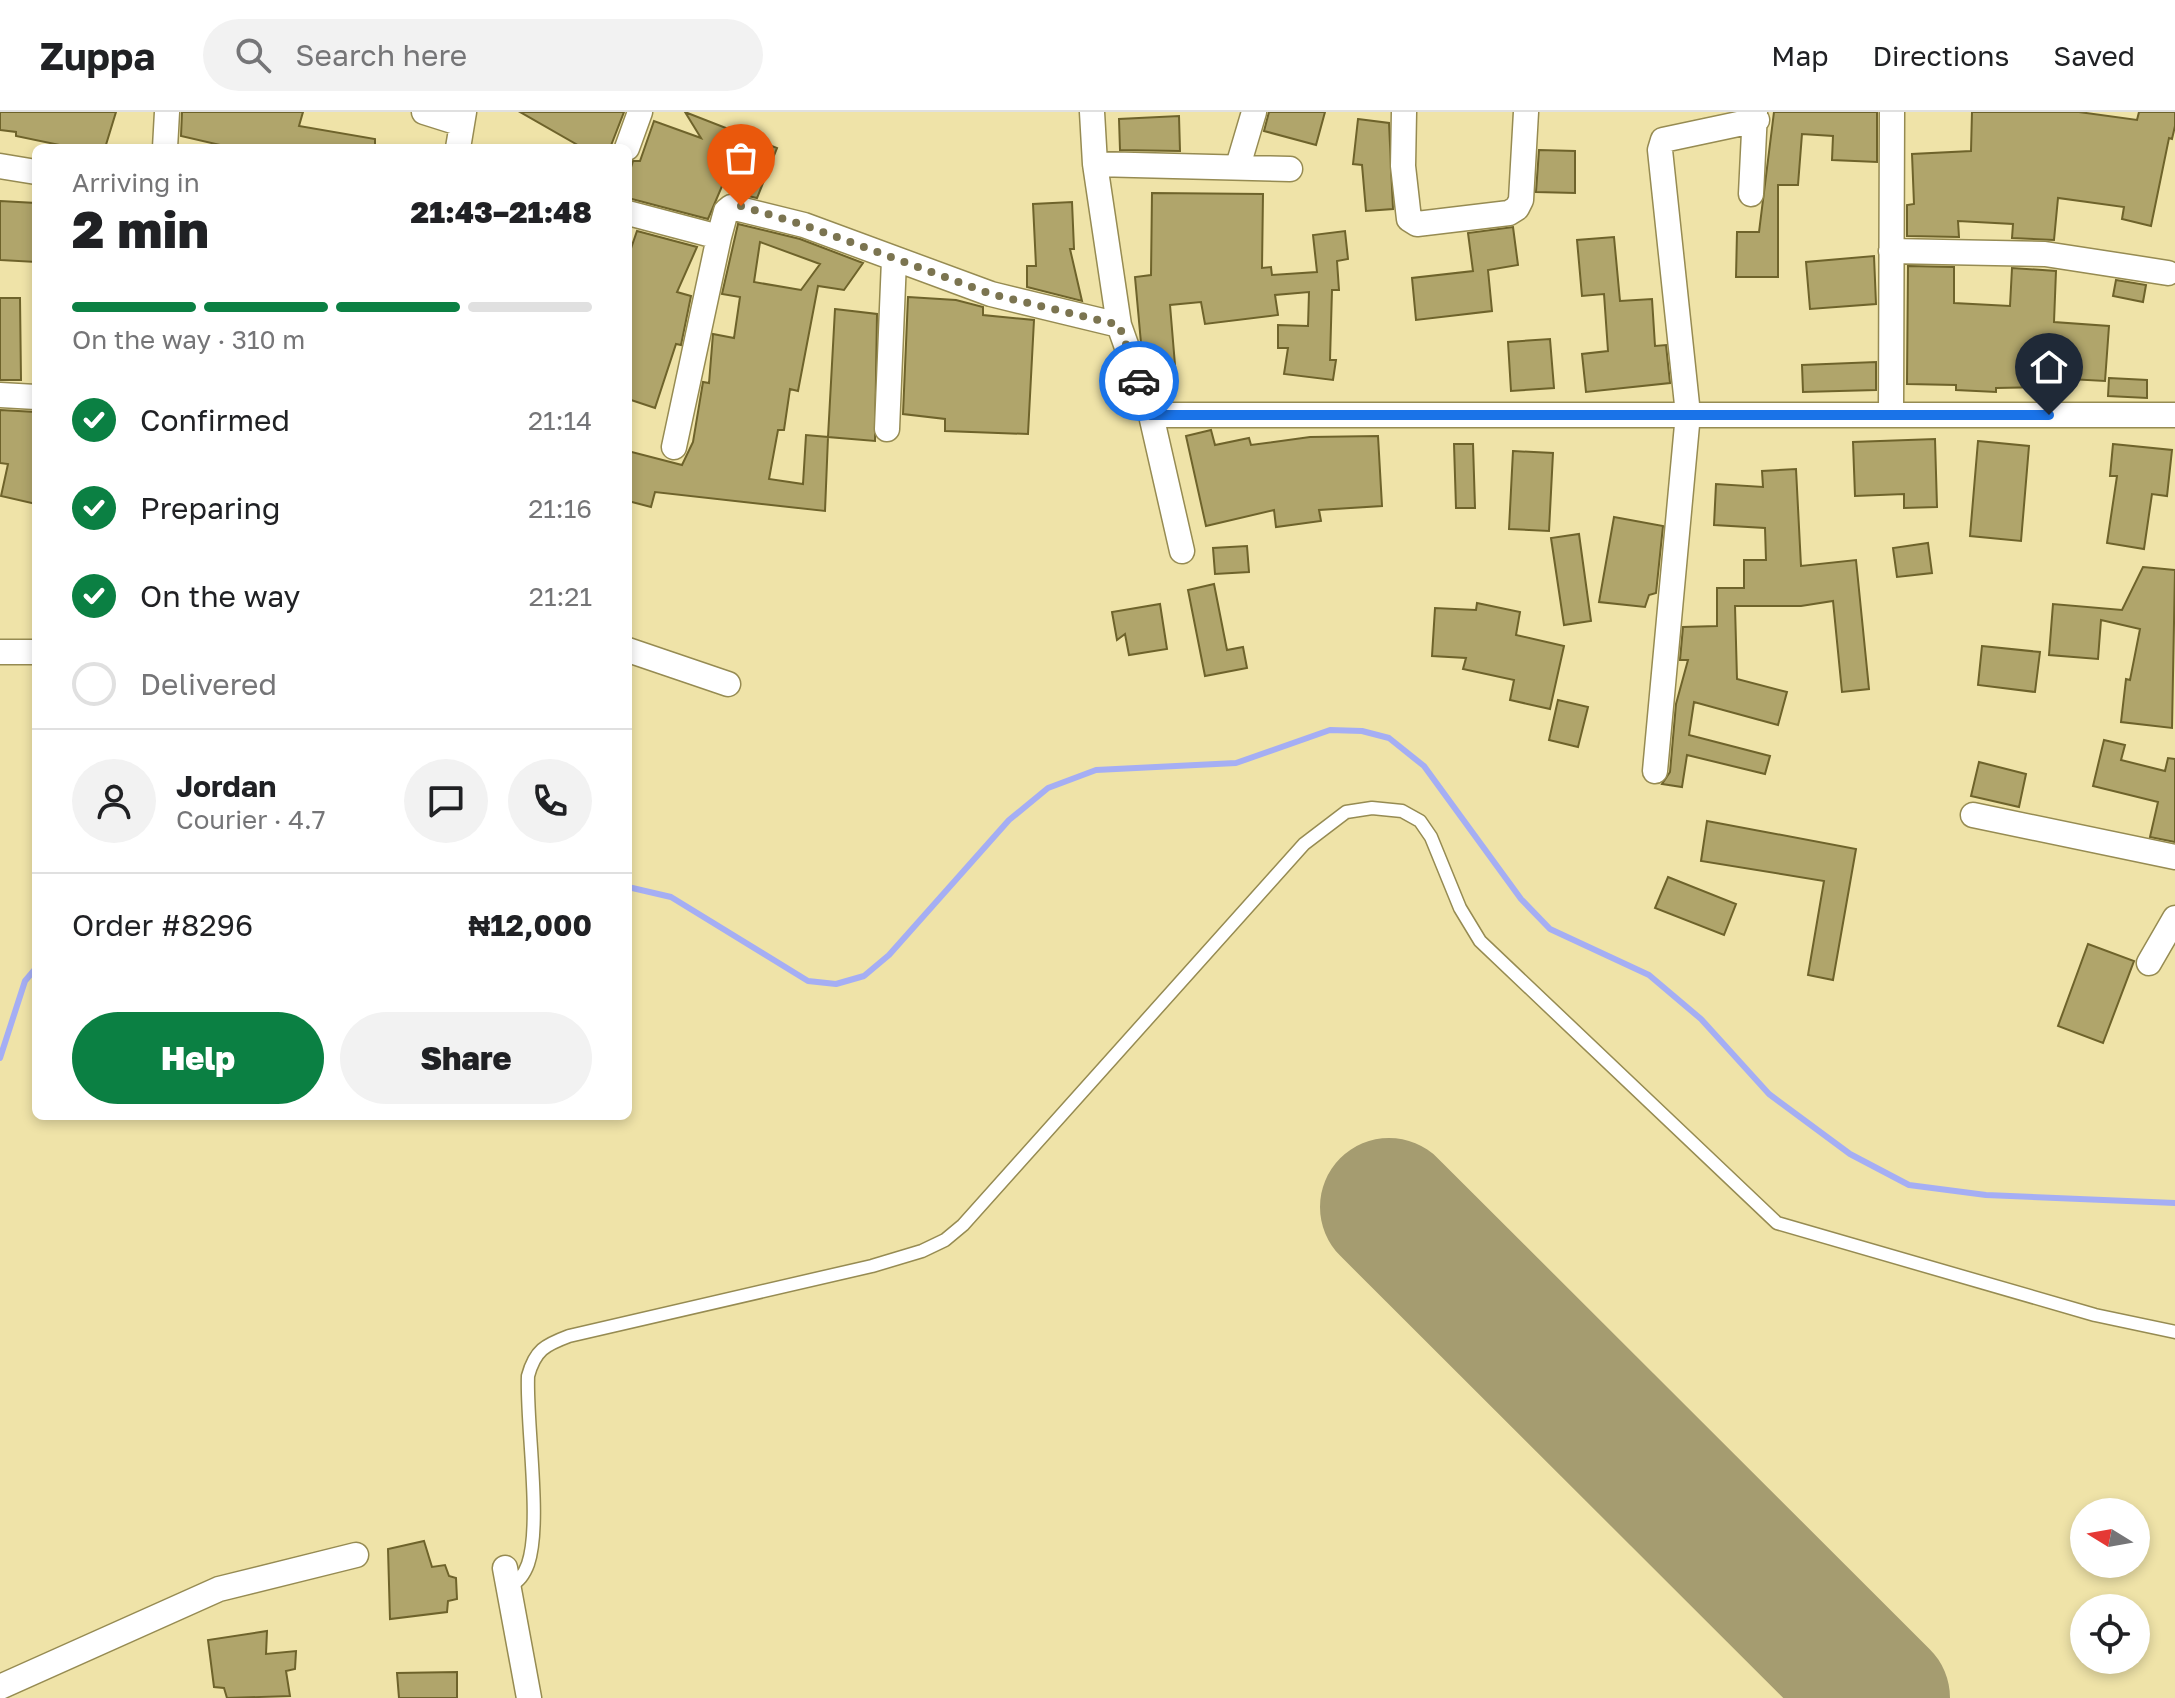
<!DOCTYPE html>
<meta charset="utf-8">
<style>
:root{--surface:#fff;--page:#f2f2f2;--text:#202124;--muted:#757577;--line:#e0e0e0;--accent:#0b8043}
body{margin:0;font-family:"Golos Text",sans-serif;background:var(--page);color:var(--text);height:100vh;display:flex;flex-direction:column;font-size:30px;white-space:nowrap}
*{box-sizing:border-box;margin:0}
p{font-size:26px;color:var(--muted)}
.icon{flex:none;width:44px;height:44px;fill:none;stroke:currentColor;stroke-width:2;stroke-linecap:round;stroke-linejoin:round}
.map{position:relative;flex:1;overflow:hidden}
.panel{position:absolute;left:32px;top:32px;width:600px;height:976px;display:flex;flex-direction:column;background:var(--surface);border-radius:12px;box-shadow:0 4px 12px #0003}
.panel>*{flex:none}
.needle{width:52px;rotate:281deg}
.controls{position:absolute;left:2070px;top:1386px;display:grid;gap:16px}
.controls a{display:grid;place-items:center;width:80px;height:80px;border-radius:50%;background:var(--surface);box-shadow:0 4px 12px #0003;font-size:40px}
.pin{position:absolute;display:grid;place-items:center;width:68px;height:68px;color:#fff;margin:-82px -34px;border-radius:50% 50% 50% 0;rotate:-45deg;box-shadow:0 0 8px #0007}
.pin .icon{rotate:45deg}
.courier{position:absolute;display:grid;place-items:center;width:80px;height:80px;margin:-40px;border:6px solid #1a73e8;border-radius:50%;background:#fff;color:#222;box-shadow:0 2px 10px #0007}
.summary em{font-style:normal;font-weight:800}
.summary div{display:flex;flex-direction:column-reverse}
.summary{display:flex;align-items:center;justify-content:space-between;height:136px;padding:0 40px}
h1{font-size:52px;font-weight:800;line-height:60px}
.bar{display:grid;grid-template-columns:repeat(4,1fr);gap:12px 8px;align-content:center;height:96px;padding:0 40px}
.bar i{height:10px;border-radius:6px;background:var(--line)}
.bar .active{background:var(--accent)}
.bar p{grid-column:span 4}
.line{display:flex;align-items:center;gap:20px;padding:0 40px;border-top:2px solid var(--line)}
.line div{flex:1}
.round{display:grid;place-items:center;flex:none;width:84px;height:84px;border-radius:42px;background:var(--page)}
ol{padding:0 40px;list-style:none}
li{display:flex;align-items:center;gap:24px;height:88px}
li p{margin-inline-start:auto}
li .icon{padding:8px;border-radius:50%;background:var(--accent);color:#fff;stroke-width:4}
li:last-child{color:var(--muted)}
li i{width:44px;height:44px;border:4px solid var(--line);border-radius:50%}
.action{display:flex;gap:16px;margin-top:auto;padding:16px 40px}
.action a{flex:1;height:92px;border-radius:48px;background:var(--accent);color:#fff;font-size:32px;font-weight:800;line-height:92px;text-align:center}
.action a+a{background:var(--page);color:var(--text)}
header{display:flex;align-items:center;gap:48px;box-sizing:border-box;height:112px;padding:0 40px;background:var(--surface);border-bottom:2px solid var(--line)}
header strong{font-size:38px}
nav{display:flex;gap:44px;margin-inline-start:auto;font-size:28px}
.search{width:560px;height:72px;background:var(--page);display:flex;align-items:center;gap:20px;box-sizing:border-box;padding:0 28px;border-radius:44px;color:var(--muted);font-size:30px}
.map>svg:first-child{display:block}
</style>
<header>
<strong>Zuppa</strong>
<div class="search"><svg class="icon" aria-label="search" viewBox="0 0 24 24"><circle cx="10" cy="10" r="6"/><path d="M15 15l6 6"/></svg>Search here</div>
<nav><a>Map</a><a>Directions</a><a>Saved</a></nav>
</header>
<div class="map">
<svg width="2175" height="1586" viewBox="0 0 2175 1586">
<rect width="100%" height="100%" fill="#efe3a8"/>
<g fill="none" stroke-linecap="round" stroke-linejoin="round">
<!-- stream -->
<path stroke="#a5aef4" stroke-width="6" d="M628,775L671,785L808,869L836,872L864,864L889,843L1009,708L1048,676L1096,658L1236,651L1330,618L1362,619L1389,626L1424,654L1521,787L1550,817L1649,863L1701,907L1769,982L1850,1042L1909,1073L1986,1083L2175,1091
M0,946L25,869L36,856"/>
<!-- runway -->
<path stroke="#a59c70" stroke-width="138" d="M1389,1095L1881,1586"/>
</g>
<!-- building -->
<path fill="#b0a56b" stroke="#6e632b" stroke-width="2" fill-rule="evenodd" d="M0,0H116L105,36H74L16,24V20L0,18Z
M182,0H303L299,14L375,27V36H233L181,24Z
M520,0H624L610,36H583Z
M685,0L777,36L757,86L731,80L735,54L731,53L708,107L628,86V65L633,49H640L654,9L701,26Z
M1269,0H1325L1316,33L1264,19Z
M1774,0H1877V50L1832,48L1833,24L1802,22L1798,73H1778V165H1736L1737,120H1759Z
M1972,0H2079L2137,8L2139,0H2175V14L2172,27L2169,26L2151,114L2122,107L2124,95L2058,86L2054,128L2012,126L2013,112L1958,109L1959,125L1907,124V93L1914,92L1912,42L1971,39Z
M1179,4L1180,39L1120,38L1119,7Z
M1358,7L1389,11L1393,97L1366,99L1362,53L1353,52Z
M1539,38L1575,39V81L1536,80Z
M1152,81L1263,82L1262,156L1271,155L1272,163L1317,160L1313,123L1345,119L1348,147L1337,149L1339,178H1332L1330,248H1336L1333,268L1284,262L1288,236H1278V213L1308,214L1309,180L1275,183L1278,203L1205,212L1201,190L1170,193L1176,265L1154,267L1141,231L1135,165L1151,163Z
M0,89L36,91V150L0,148Z
M1072,90L1074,137H1070L1082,189L1027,175V154H1036L1033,92Z
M738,112L800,127L863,151L844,178L818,174L798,279L790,277L784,318H778L769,367L803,372L806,323L828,325L825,399L655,380L651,395L628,389V339L682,353L693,330L703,270L709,271L713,222L734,226L740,185L722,182ZM760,130L820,152L801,178L754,170Z
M1513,115L1518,153L1488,158L1492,199L1416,208L1412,166L1473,159L1468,121Z
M637,119L697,135L677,180L691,184L681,233L676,232L655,296L628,287V145Z
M1614,125L1620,189L1652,187L1655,234L1666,233L1670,271L1586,280L1582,242L1608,239L1604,182L1582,184L1577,128Z
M1874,144L1876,192L1810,197L1806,150Z
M1908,154L1954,155V191L2010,194L2012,156L2056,159L2054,210L2109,214L2105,269L2051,266V275L1996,276V280L1956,278V273L1907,272Z
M2116,168L2146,173L2143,190L2113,184Z
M908,185L956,188L983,195V203L1034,208L1028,322L945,319V307L903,302Z
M0,186H20L21,268H0Z
M835,197L877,202L875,329L828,325Z
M1550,227L1554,276L1511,279L1508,230Z
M1876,250V278L1803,280L1802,253Z
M2109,266L2147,268V286L2108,284Z
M0,298L36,300V392L1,384L8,352L0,351Z
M1211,318L1215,333L1249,326L1251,333L1310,325L1378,324L1382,394L1319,398L1321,409L1276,415L1274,398L1206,414L1186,324Z
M1935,327L1937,395L1904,396V382L1855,384L1853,330Z
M1978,329L2029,334L2021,429L1970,424Z
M1454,332H1473L1475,396H1456Z
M2113,332L2172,338L2167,384L2152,382L2144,437L2107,431L2117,364H2110Z
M1513,339L1553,341L1549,419L1509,417Z
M1796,357L1801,454L1856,448L1869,577L1842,580L1833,489L1801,494H1735L1737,567L1787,580L1778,613L1694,590L1689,623L1770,644L1765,662L1687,643L1682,675L1662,672L1670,660L1676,592L1688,548H1680L1683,515L1717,514V476H1744V448H1766L1765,416L1714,413L1716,372L1763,375L1762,359Z
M1614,405L1663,414L1656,481L1649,483L1645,495L1599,490Z
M1579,422L1591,509L1564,513L1551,426Z
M1928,431L1932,461L1897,465L1893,436Z
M1247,434L1249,460L1215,462L1213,436Z
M2143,455L2175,458L2172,616L2121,610L2126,567L2130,568L2140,517L2101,508L2098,547L2049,543L2053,492L2122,498Z
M1214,472L1227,538L1243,535L1247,556L1205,564L1188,478Z
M1477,491L1520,500L1516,523L1564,534L1550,597L1510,588L1514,568L1463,557L1466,546L1432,544L1435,496L1476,498Z
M1160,492L1167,537L1129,543L1125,522L1117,528L1112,500Z
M1982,534L2040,540L2035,580L1978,573Z
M1558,588L1588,595L1578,635L1549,628Z
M2104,628L2125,633L2121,648L2165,659L2168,646L2175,647V730L2150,725L2158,690L2093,674Z
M1979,650L2026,662L2019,695L1971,684Z
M1707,709L1856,737L1833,868L1808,863L1824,769L1701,749Z
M1668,765L1736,792L1724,823L1655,796Z
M2088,832L2134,849L2103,931L2058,914Z
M424,1429L432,1455L445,1453L449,1464L456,1466L457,1487L448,1489L447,1500L390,1507L388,1437Z
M267,1519L266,1542L296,1539L295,1557L286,1559L290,1584L227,1586L224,1576L214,1575L208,1528Z
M457,1560V1586H399L397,1561Z"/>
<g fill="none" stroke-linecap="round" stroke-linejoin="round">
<!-- lane casing -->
<g stroke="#968b52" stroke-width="15">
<path id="lane" d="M509,1475C519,1469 524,1463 528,1452C542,1411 526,1312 528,1264C535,1238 545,1233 569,1224L872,1154L922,1139L945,1128L963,1113L1304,732L1346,700L1372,696L1402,699L1420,709L1431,725L1460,796L1480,829L1777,1111L2095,1203L2175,1220"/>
</g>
<!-- street casing -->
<g stroke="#968b52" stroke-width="27">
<path id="street" d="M424,0L462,12
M1092,0L1095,52L1119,213L1151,303L1182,439
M1404,0L1403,54L1409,107L1417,112L1509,101L1517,96L1521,88L1526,0
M165,36L167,0
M458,36L464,0
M627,36L640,0
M1095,52L1290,57
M0,54L36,60
M1238,54L1254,0
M1751,82L1755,0
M628,101L719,125
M1891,139L2045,142L2168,161
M0,283L36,285
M1151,303H2175
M1891,303L1892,0
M887,317L894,148
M674,335L719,125L726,99L731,95L804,113L991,182L1119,213
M628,538L728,572
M0,540H36
M1655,659L1688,302L1660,38L1663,28L1757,8
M1973,703L2175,745
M2149,851L2175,806
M505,1456L529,1586
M0,1575L219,1477L356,1443"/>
</g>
<!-- lane -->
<use href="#lane" stroke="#fff" stroke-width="12"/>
<!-- street -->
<use href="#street" stroke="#fff" stroke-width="24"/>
</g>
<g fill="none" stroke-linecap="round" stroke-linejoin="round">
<!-- done -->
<path stroke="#7b7450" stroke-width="8" stroke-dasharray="0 14.4" d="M741,94L804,113L991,182L1119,213L1139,269"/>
<!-- route -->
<path stroke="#1a73e8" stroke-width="10" d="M1139,269L1151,303H2049"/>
</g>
</svg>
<div class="controls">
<a><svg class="needle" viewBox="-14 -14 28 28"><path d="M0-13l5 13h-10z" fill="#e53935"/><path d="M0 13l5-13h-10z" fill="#757577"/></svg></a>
<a><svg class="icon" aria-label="locate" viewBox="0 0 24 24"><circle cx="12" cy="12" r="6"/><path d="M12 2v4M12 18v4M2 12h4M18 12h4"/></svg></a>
</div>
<div class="pin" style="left:741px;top:94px;background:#ea580c"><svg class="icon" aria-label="bag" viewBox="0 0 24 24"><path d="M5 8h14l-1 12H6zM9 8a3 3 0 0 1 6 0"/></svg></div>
<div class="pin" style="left:2049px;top:303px;background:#1f2937"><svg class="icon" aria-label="home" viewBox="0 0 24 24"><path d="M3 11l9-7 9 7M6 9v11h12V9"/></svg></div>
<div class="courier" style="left:1139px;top:269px"><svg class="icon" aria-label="car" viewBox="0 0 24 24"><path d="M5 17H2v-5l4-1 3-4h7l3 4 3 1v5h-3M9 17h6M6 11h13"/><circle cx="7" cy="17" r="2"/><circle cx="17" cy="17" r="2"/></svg></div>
<section class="panel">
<div class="summary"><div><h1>2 min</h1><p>Arriving in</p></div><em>21:43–21:48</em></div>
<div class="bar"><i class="active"></i><i class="active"></i><i class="active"></i><i></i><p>On the way · 310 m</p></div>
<ol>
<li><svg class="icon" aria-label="check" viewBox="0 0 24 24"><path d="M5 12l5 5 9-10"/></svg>Confirmed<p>21:14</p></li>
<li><svg class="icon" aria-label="check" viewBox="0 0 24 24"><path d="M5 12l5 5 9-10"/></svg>Preparing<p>21:16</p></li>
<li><svg class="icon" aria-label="check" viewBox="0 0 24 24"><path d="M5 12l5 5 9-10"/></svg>On the way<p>21:21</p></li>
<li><i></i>Delivered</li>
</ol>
<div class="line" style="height:144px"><a class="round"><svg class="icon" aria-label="person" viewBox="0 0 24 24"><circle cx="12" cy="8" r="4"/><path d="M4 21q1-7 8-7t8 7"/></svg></a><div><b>Jordan</b><p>Courier · 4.7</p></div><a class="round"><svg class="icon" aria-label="chat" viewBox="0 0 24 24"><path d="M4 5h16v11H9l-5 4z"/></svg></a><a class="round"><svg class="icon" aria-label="phone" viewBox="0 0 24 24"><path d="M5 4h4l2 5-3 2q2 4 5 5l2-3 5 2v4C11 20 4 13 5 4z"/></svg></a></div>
<div class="line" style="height:104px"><div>Order #8296</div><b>₦12,000</b></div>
<div class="action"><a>Help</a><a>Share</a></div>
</section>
</div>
